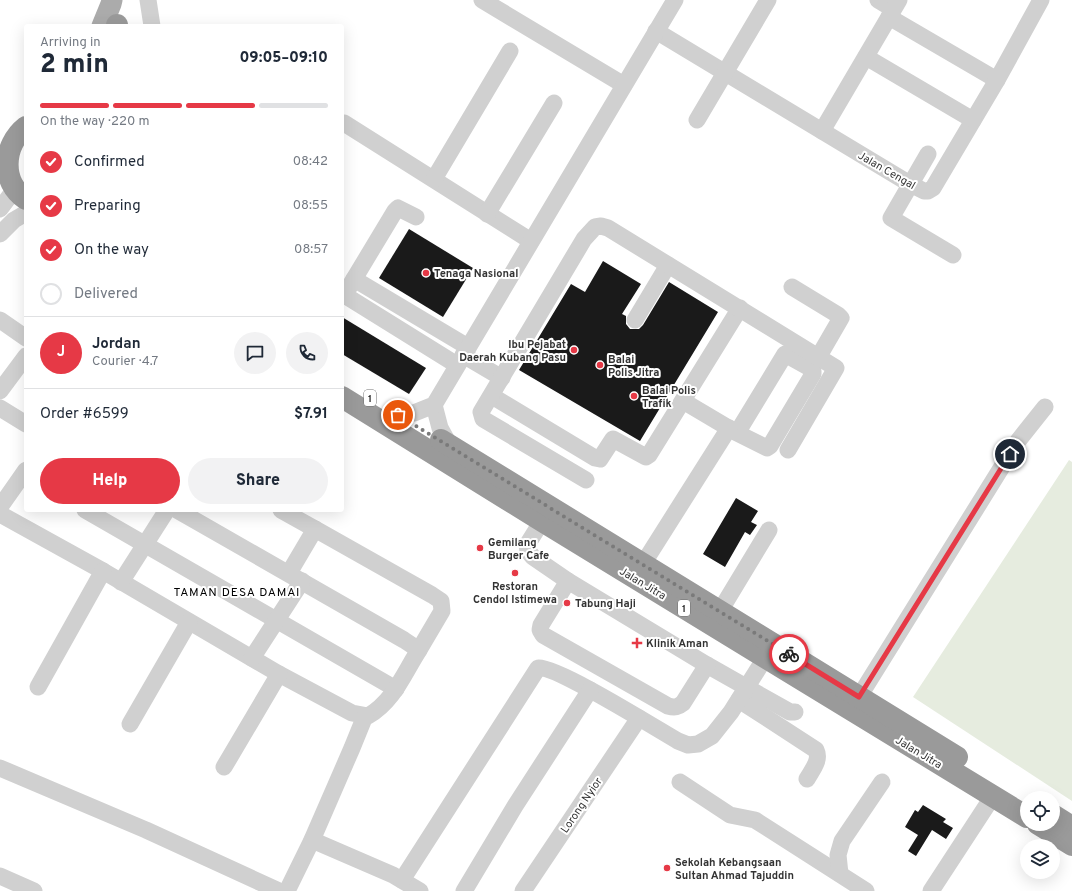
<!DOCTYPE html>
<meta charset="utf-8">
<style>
body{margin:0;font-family:Overpass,sans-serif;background:#f2f2f3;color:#1f2937;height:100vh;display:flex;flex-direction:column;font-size:15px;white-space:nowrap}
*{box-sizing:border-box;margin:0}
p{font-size:13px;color:#747a83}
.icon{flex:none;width:22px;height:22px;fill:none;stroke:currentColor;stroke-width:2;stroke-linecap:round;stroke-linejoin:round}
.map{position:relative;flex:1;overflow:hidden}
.sheet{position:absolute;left:24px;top:24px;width:320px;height:488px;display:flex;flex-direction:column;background:#fff;border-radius:4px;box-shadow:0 4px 16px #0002}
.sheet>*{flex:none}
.buttons{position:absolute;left:1020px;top:791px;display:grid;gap:8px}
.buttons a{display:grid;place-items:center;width:40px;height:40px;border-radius:50%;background:#fff;box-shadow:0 4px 16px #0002;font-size:20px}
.pin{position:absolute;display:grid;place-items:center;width:34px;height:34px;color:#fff;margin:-17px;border:2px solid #fff;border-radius:50%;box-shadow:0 1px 4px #0007}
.courier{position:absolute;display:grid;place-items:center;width:40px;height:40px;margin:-20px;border:3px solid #e63946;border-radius:50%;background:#fff;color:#222;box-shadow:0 1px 5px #0007}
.overview em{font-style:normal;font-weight:800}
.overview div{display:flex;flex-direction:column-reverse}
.overview{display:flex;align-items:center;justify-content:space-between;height:68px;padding:0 16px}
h1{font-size:26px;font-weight:800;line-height:30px}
.bar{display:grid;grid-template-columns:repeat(4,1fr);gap:6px 4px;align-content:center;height:48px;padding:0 16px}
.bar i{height:5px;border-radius:3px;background:#e0e1e3}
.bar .selected{background:#e63946}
.bar p{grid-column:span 4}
.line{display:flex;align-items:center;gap:10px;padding:0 16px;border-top:1px solid #e0e1e3}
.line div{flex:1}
.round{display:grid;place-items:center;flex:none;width:42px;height:42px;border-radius:21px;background:#f2f2f3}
ol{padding:0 16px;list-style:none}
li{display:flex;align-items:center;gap:12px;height:44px}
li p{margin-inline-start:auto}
li .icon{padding:4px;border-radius:50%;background:#e63946;color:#fff;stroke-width:4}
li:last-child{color:#747a83}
li i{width:22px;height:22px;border:2px solid #e0e1e3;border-radius:50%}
.button{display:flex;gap:8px;margin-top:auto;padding:8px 16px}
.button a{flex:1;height:46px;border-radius:24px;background:#e63946;color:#fff;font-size:16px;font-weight:800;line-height:46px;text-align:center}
.button a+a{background:#f2f2f3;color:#1f2937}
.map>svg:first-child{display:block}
.green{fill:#e6ecdf}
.building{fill:#1a1a1a}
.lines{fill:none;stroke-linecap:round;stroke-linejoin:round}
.minor{stroke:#d0d0d0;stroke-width:17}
.major{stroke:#ababab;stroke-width:21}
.highway{stroke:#9a9a9a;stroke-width:22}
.done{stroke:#7a7a7a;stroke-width:4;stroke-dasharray:0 7.2}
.route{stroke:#e63946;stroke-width:5}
.poi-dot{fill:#e63946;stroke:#fff;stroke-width:1.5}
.labels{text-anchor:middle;stroke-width:4;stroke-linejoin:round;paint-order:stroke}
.shield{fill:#fff;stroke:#707070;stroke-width:1}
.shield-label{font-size:10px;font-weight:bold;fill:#333}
.street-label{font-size:11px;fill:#333;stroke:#fff}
.poi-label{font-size:11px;font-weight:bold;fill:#333;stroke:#fff;text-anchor:start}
.neighbourhood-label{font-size:12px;letter-spacing:1px;fill:#000;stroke:#fff}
</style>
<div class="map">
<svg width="1072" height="891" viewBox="0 0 1072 891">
<rect width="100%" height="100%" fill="#fff"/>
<polygon class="green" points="1069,460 1072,462 1072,801 913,697"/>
<g class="building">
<polygon points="409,229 473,268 443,317 379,278"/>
<polygon points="603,261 641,284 622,314 626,316 626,324 630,329 639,329 643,325 669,282 718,312 640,441 519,370 571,284 585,292"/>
<polygon points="342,317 426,368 409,394 342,354"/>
<polygon points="736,498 758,511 751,522 757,525 750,535 745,532 725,567 703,554"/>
<polygon points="923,805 946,819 943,822 953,828 946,839 932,830 916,856 908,851 918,835 905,827 915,810 918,812"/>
</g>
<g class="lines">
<g class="minor">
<polyline points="148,0 152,26"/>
<polyline points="482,0 624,85"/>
<polyline points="878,0 893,9"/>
<polyline points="889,17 997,80"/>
<polyline points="656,31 910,184 924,191 928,191 933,188 997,80 1041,0"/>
<polyline points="866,57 973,120"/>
<polyline points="697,120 768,0"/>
<polyline points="344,123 531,241"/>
<polyline points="822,131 899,0"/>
<polyline points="928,154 891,218 953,255"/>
<polyline points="434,179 510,51"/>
<polyline points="0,209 15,189"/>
<polyline points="487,214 554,103"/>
<polyline points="416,217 398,208 395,211 345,294 346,296 457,365"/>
<polyline points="0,234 14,220 26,213"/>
<polyline points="354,279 468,347"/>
<polyline points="792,287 838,315 841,318 819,356"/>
<polyline points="0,320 26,338"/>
<polyline points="635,320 668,265"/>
<polyline points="463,355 502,378"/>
<polyline points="0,391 26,356"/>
<polyline points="492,396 595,458 600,459 613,439 646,457 649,455 740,308"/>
<polyline points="683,401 737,433 767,448 770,446 813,374 813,371 812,369 785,354 737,433"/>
<polyline points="434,405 440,428 450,446"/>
<polyline points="0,408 26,424"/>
<polyline points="398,415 414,413 434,405 675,0"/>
<polyline points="586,480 483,419 481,412 584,239 595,227 601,226 608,228 836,368 788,450"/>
<polyline points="0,507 26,470"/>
<polyline points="85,510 396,689"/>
<polyline points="281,510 315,529"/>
<path d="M 0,514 L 103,571 L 279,674 L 352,713 L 368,716 C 394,701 404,673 419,650 L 404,640 L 177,510"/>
<polyline points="542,521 527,545 528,551 533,557 568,581 707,665 790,712 795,712"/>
<polyline points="643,564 729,428"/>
<polyline points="289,573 315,529 432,595 441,601 442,611 419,650"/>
<path d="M 568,581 L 541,625 L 540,630 L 543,635 L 668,706 C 675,708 678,707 683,703 L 707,665"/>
<polyline points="121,582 167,510"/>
<polyline points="720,611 769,530"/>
<polyline points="252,658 302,581"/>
<polyline points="38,687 103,571"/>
<polyline points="859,697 1018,441 1045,407"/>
<path d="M 739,700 L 816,750 C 821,760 812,770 807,779"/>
<polyline points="130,724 189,622"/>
<polyline points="224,767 279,674"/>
<polyline points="0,768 146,830 279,891"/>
<polyline points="680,782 730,815 755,820 866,891"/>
<polyline points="312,840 393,875 420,891"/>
<polyline points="840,874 838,855 842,841 882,782"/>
<polyline points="0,876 34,891"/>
<path d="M 402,880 L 538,668 C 555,665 657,729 678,741 L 688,745 L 698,744 L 712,736 L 731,712 L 765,658"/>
<polyline points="287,891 312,840 352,748 365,716"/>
<polyline points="464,891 515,806 590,690"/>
<polyline points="523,891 639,718"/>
<polyline points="931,891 993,796"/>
</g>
<polyline class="major" points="102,26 111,4 112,0"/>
<g class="highway">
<polyline points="117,25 117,26"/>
<path d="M 26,127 C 3,145 0,182 26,199"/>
<polyline points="342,397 542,521 1027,817"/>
<polyline points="441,440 957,757"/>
<polyline points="1053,815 1072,827"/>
<polyline points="1038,824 1072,845"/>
</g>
</g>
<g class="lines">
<polyline class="done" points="398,415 789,654"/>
<polyline class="route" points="789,654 859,697 1010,454"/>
</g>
<g class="poi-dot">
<circle cx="426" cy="273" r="4"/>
<circle cx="574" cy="350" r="4"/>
<circle cx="600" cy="365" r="4"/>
<circle cx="634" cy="396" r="4"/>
<circle cx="480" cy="548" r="4"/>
<circle cx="515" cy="573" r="4"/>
<circle cx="567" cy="603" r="4"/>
<path d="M635 637h4v4h4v4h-4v4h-4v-4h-4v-4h4z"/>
<circle cx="667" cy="868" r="4"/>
</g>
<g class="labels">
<g class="shield">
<rect x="364" y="390" width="12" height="16" rx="3"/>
<rect x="678" y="600" width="12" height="16" rx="3"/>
</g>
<g class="shield-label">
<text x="370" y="402">1</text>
<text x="684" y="612">1</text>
</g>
<g class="street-label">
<text transform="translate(887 170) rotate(30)" y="4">Jalan Cengal</text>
<text transform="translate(643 583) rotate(31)" y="4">Jalan Jitra</text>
<text transform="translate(919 752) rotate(31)" y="4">Jalan Jitra</text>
<text transform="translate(581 805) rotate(-56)" y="4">Lorong Nyior</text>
</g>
<g class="poi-label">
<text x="434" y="277">Tenaga Nasional</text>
<text x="566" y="348" text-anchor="end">Ibu Pejabat<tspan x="566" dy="13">Daerah Kubang Pasu</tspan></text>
<text x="608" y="363">Balai<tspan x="608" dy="13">Polis Jitra</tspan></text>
<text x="642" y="394">Balai Polis<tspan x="642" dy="13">Trafik</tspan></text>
<text x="488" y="546">Gemilang<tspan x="488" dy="13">Burger Cafe</tspan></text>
<text x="515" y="590" text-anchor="middle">Restoran<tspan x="515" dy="13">Cendol Istimewa</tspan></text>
<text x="575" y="607">Tabung Haji</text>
<text x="646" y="647">Klinik Aman</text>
<text x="675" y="866">Sekolah Kebangsaan<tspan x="675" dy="13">Sultan Ahmad Tajuddin</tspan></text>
</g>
<g class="neighbourhood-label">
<text x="237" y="596">TAMAN DESA DAMAI</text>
</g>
</g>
</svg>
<div class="buttons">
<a><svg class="icon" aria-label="locate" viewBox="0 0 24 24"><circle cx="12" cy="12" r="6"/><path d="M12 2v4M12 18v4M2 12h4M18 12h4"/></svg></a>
<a><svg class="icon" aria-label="layers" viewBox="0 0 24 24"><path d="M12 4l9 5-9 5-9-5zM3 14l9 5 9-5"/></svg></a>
</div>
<div class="pin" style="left:398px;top:415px;background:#ea580c"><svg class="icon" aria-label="bag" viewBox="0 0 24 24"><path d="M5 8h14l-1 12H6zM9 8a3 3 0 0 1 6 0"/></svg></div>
<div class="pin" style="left:1010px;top:454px;background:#1f2937"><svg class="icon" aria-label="home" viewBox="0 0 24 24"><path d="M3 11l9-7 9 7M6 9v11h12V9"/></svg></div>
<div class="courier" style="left:789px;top:654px"><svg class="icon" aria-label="bike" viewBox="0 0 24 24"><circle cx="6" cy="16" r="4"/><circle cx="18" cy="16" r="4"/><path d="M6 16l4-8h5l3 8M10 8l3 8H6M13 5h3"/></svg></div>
<section class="sheet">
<div class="overview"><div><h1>2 min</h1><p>Arriving in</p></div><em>09:05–09:10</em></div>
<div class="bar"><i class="selected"></i><i class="selected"></i><i class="selected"></i><i></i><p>On the way · 220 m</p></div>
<ol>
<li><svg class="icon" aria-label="check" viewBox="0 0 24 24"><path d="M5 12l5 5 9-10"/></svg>Confirmed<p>08:42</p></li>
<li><svg class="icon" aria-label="check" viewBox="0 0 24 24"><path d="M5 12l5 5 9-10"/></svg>Preparing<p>08:55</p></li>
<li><svg class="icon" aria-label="check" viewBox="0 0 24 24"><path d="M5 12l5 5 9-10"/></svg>On the way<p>08:57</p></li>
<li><i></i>Delivered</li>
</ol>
<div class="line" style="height:72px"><b class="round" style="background:#e63946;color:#fff">J</b><div><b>Jordan</b><p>Courier · 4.7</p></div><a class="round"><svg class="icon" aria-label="chat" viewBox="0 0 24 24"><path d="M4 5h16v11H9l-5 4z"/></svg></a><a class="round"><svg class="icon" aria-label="phone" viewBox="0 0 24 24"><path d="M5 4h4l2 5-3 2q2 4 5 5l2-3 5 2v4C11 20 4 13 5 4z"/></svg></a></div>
<div class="line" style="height:52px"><div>Order #6599</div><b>$7.91</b></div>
<div class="button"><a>Help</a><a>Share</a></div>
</section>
</div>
